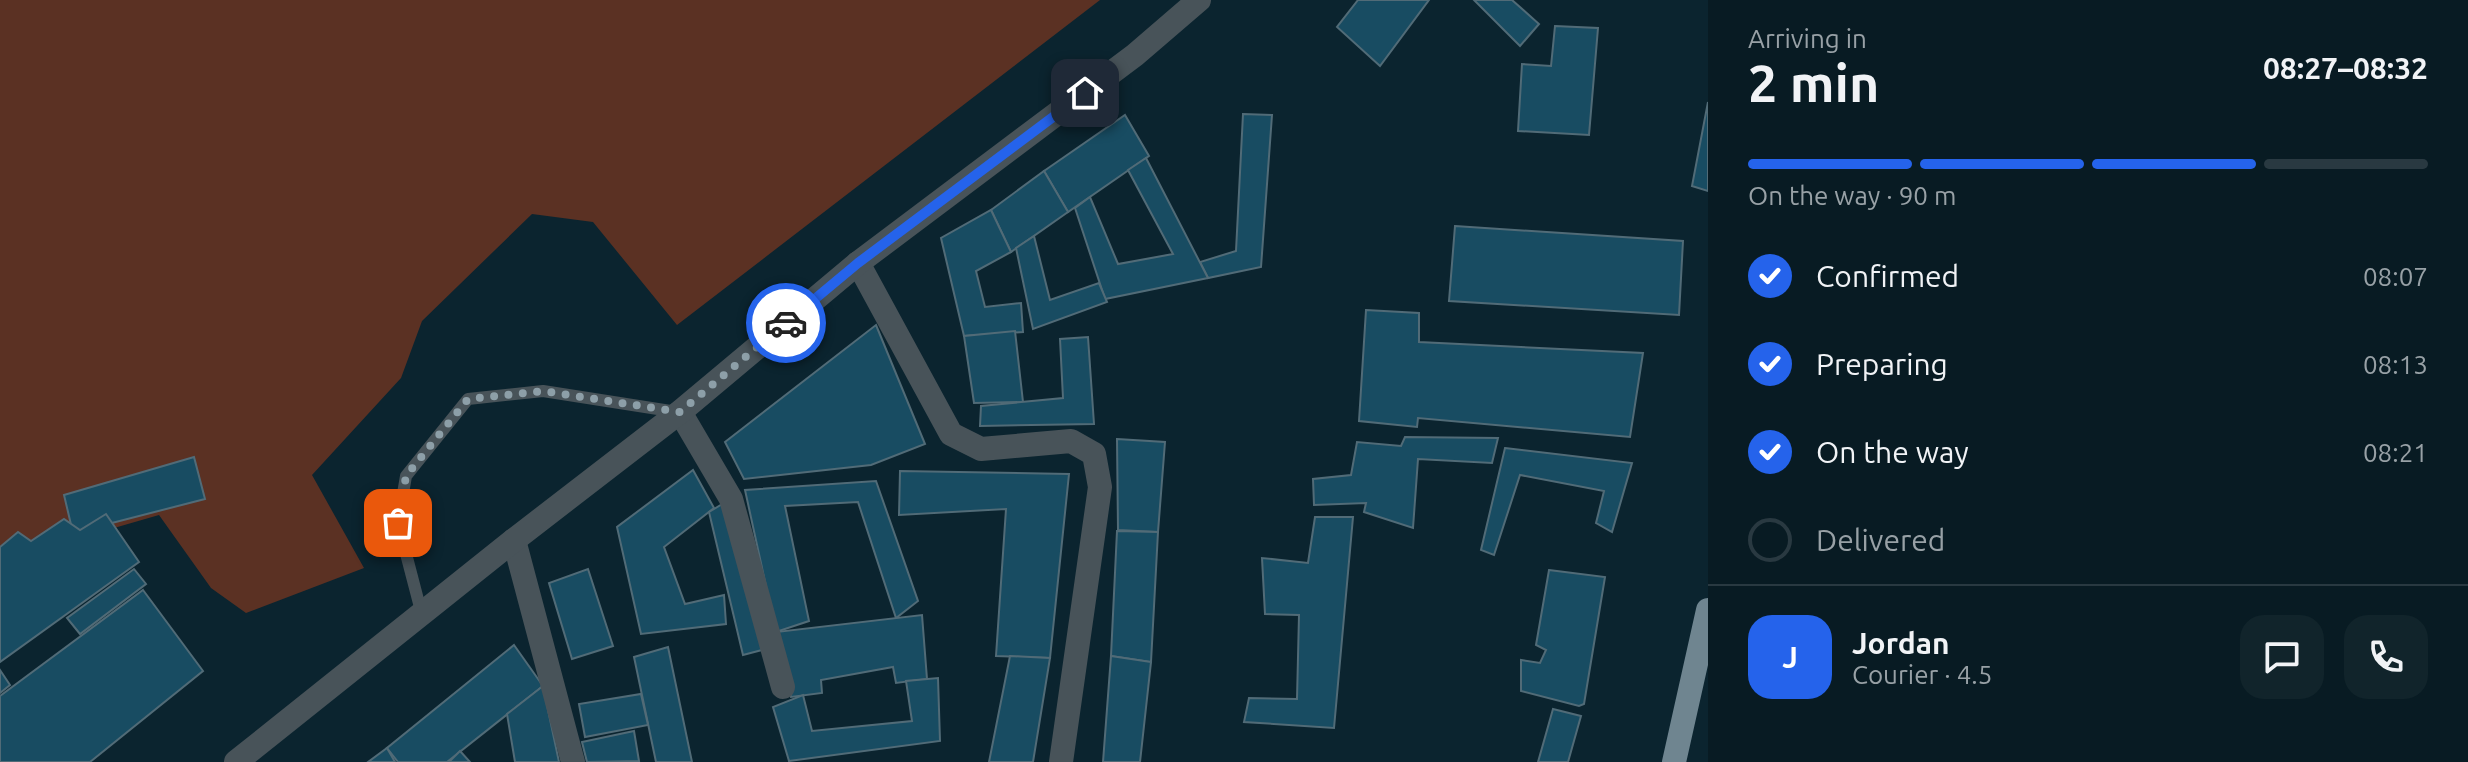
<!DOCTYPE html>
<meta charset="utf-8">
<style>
body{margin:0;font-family:Ubuntu,sans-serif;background:#11242b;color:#f1f3f6;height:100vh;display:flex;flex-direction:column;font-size:30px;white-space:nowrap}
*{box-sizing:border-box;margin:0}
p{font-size:26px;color:#98a1a6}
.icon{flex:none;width:44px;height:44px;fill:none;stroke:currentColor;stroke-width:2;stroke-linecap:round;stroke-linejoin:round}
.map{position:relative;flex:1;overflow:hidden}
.sheet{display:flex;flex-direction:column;background:#081b23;width:760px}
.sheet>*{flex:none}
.pin{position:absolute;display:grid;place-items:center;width:68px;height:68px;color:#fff;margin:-34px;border-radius:16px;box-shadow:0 4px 12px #0006}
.courier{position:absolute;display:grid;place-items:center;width:80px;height:80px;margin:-40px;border:6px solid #2563eb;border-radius:50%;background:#fff;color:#222;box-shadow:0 2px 10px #0007}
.overview em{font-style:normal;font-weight:700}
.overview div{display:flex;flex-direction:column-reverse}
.overview{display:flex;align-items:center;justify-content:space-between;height:136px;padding:0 40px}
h1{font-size:52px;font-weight:700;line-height:60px}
.bar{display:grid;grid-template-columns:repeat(4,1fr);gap:12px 8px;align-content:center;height:96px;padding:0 40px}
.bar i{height:10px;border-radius:6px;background:#293941}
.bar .selected{background:#2563eb}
.bar p{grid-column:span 4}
.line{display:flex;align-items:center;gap:20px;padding:0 40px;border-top:2px solid #293941}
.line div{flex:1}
.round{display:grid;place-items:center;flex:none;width:84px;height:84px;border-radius:24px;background:#11242b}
ol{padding:0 40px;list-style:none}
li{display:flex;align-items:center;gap:24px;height:88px}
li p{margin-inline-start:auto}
li .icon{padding:8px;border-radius:50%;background:#2563eb;color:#fff;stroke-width:4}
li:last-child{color:#98a1a6}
li i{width:44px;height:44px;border:4px solid #293941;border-radius:50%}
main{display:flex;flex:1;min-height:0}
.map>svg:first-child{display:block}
.green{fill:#5b3123}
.building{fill:#184c62;stroke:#516b77;stroke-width:2}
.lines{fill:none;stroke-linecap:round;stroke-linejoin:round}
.service{stroke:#485359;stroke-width:12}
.minor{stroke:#485359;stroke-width:24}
.tertiary{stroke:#485359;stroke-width:24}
.primary{stroke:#6f8590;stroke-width:24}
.done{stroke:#8d9fa8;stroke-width:8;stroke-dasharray:0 14.4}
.route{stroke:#2563eb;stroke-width:10}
</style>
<main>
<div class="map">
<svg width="1708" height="762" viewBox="0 0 1708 762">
<rect width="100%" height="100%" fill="#0b242f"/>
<polygon class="green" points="0,0 1100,0 677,325 593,222 532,214 422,321 401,378 312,475 364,568 246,613 211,588 159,515 0,561"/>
<g class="building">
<polygon points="1358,0 1429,0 1380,66 1337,27"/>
<polygon points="1474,0 1512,0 1539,24 1520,46"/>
<polygon points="1555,26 1598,28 1589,135 1518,131 1522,64 1551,66"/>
<polygon points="1708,102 1708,191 1692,186"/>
<polygon points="1243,114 1272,115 1261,267 1208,278 1200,262 1236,251"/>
<polygon points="1125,115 1149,156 1068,212 1044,171"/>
<polygon points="1146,158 1208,278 1105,299 1075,208 1090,197 1118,264 1173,254 1128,170"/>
<polygon points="1044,171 1068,212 1011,252 991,210"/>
<polygon points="991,210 1011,252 976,271 985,307 1021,303 1023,332 964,336 941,238"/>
<polygon points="1455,226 1683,241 1679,315 1449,301"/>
<polygon points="1034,236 1050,300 1099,283 1107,302 1033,329 1016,248"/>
<polygon points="1366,310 1419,313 1419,342 1643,353 1630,437 1418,418 1417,427 1359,421"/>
<polygon points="876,325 925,444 871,465 744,479 725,442"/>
<polygon points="1015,331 1023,402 974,403 964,336"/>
<polygon points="1088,337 1094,424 980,426 981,406 1063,398 1060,339"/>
<polygon points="1405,437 1498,438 1492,463 1418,459 1413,528 1364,512 1366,503 1314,505 1313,479 1351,475 1357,442 1401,446"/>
<polygon points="1117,439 1165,442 1158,532 1118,530"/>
<polygon points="1505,448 1632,463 1612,532 1596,523 1604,491 1520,475 1494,555 1481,550"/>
<polygon points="194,457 205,499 73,533 64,495"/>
<polygon points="693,470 714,508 664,547 685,604 724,595 726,624 641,634 617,527"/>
<polygon points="900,471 1069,474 1050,658 996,656 1006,509 899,515"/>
<polygon points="876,481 918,601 896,618 858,502 785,506 809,621 776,632 745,490"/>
<polygon points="724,503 762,650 743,655 709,512"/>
<polygon points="106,514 139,562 0,662 0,547 18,532 31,541 64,519 80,530"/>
<polygon points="1315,517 1353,517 1334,728 1244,722 1249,698 1297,699 1299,615 1265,614 1262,558 1308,563"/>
<polygon points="1117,531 1158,532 1151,662 1111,656"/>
<polygon points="134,569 146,584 80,634 67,618"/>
<polygon points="588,569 613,646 572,659 549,583"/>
<polygon points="1549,570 1605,577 1584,704 1579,706 1521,691 1521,660 1540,663 1546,650 1536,645"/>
<polygon points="143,590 203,671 90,762 0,762 0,696"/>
<polygon points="922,615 927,679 896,683 893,667 821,680 822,693 791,697 776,632"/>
<polygon points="514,645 543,686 447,762 398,762 387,748"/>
<polygon points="668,647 692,762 656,762 634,657"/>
<polygon points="1010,656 1050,658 1033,762 989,762"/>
<polygon points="1111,656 1151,662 1140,762 1103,762"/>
<polygon points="0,670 10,685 0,693"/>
<polygon points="938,678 940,741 789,761 773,707 803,695 812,731 912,721 906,681"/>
<polygon points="543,686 559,762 515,762 507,714"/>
<polygon points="641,694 648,725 585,737 579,704"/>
<polygon points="1553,709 1581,716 1568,762 1538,762"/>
<polygon points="634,731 639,761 587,762 582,742"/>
<polygon points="387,748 395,762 368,762"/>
<polygon points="460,751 470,762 449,762"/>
</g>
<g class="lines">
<polyline class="service" points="422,615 398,523 406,476 468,399 543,391 677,412"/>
<g class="minor">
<polyline points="858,263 951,434 981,449 1071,441 1094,454 1100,487 1061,762"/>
<polyline points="680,412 731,499 783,687"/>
<polyline points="514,540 573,762"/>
</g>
<polyline class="tertiary" points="236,762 514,540 680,412 858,263 1135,55 1199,0"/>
<polyline class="primary" points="1674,762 1708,610"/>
</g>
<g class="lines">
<polyline class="done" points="398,523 406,476 468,399 543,391 680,412 786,323"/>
<polyline class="route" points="786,323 858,263 1085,93"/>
</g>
</svg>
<div class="pin" style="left:398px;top:523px;background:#ea580c"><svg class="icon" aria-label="bag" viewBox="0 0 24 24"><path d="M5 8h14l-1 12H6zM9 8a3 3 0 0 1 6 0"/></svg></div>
<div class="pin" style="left:1085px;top:93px;background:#1f2937"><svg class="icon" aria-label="home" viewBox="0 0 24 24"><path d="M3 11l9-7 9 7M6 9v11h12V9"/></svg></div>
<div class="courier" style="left:786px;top:323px"><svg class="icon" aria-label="car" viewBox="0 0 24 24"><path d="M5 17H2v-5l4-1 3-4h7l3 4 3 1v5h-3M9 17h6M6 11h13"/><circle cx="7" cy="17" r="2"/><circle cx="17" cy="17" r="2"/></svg></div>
</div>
<section class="sheet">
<div class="overview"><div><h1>2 min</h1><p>Arriving in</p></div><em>08:27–08:32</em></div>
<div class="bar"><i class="selected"></i><i class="selected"></i><i class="selected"></i><i></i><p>On the way · 90 m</p></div>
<ol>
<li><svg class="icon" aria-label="check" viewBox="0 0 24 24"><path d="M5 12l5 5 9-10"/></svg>Confirmed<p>08:07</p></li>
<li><svg class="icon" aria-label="check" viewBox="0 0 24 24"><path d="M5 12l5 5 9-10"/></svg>Preparing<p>08:13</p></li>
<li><svg class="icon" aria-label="check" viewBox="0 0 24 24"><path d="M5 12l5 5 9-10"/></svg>On the way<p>08:21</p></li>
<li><i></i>Delivered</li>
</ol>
<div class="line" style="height:144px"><b class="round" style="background:#2563eb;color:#fff">J</b><div><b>Jordan</b><p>Courier · 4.5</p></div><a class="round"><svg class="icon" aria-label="chat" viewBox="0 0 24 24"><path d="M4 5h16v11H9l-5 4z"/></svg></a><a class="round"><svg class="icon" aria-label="phone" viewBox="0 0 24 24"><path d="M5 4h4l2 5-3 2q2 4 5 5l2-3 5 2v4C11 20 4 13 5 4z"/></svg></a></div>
</section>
</main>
